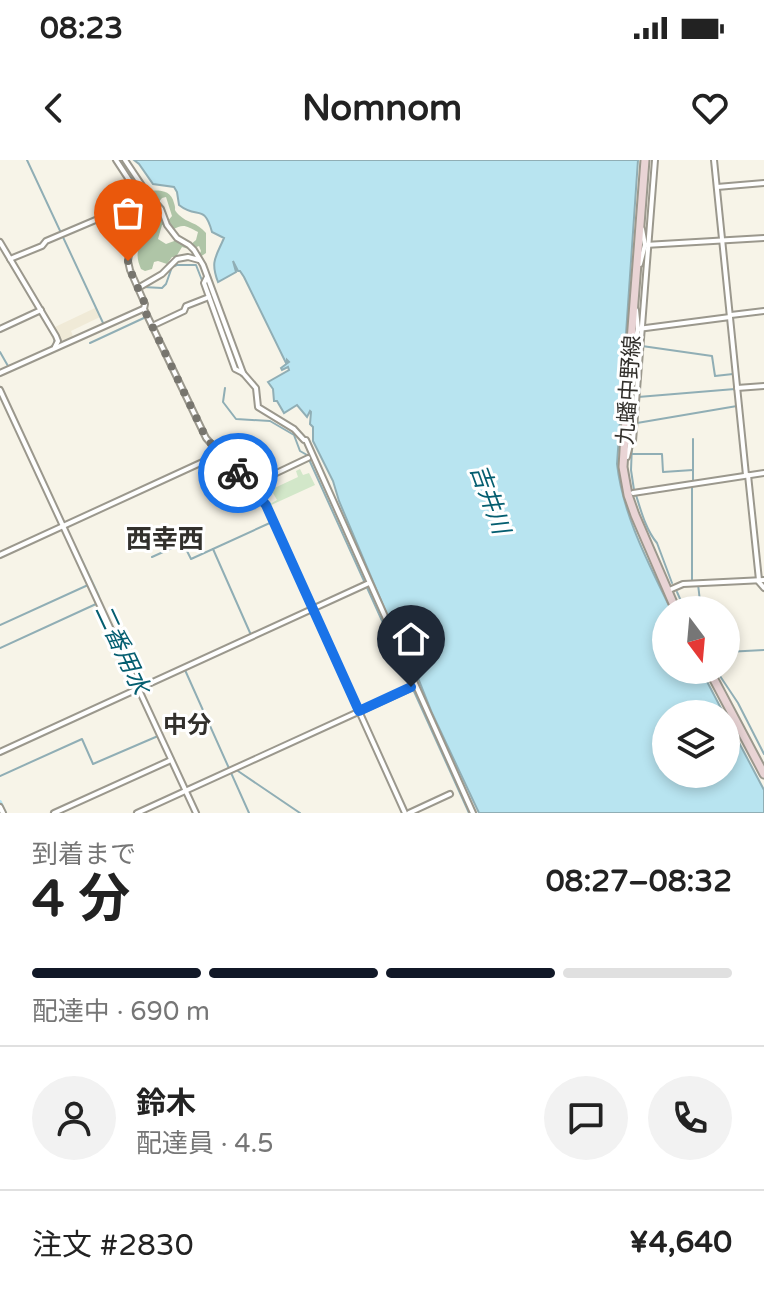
<!DOCTYPE html>
<html lang="ja">
<meta charset="utf-8">
<style>
body{margin:0;font-family:"Varela Round","Noto Sans JP",sans-serif;background:#f2f2f2;color:#222;height:100vh;display:flex;flex-direction:column;font-size:30px;white-space:nowrap}
*{box-sizing:border-box;margin:0}
p{font-size:26px;color:#767676}
.icon{flex:none;width:44px;height:44px;fill:none;stroke:currentColor;stroke-width:2;stroke-linecap:round;stroke-linejoin:round}
.map{position:relative;height:653px;overflow:hidden}
.drawer{display:flex;flex-direction:column;background:#fff;flex:1}
.drawer>*{flex:none}
.needle{width:52px;rotate:164deg}
.fabs{position:absolute;left:652px;top:436px;display:grid;gap:16px}
.fabs a{display:grid;place-items:center;width:88px;height:88px;border-radius:50%;background:#fff;box-shadow:0 4px 12px #0003;font-size:40px}
.pin{position:absolute;display:grid;place-items:center;width:68px;height:68px;color:#fff;margin:-82px -34px;border-radius:50% 50% 50% 0;rotate:-45deg;box-shadow:0 0 8px #0007}
.pin .icon{rotate:45deg}
.courier{position:absolute;display:grid;place-items:center;width:80px;height:80px;margin:-40px;border:6px solid #1a73e8;border-radius:50%;background:#fff;color:#222;box-shadow:0 2px 10px #0007}
.overview em{font-style:normal;font-weight:700}
.overview div{display:flex;flex-direction:column-reverse}
.overview{display:flex;align-items:center;justify-content:space-between;height:136px;padding:0 32px}
h1{font-size:52px;font-weight:700;line-height:60px}
.bar{display:grid;grid-template-columns:repeat(4,1fr);gap:12px 8px;align-content:center;height:96px;padding:0 32px}
.bar i{height:10px;border-radius:6px;background:#e0e0e0}
.bar .selected{background:#111827}
.bar p{grid-column:span 4}
.line{display:flex;align-items:center;gap:20px;padding:0 32px;border-top:2px solid #e0e0e0}
.line div{flex:1}
.round{display:grid;place-items:center;flex:none;width:84px;height:84px;border-radius:42px;background:#f2f2f2}
.status{display:flex;justify-content:space-between;align-items:center;height:56px;padding:0 40px;background:#fff;direction:ltr}
.status svg{height:22px;fill:currentColor}
header{display:flex;justify-content:space-between;align-items:center;height:104px;padding:0 32px;background:#fff;font-size:36px;font-weight:700}
.map>svg:first-child{display:block}
.built{fill:#f0ead7}
.green{fill:#d2e7c9}
.forest{fill:#afc5a7}
.water{fill:#b8e4f0;stroke:#90aeb5;stroke-width:2}
.lines{fill:none;stroke-linecap:round;stroke-linejoin:round}
.stream{stroke:#90aeb5;stroke-width:2}
.canal{stroke:#b8e4f0;stroke-width:4}
.minor-casing{stroke:#9b988d;stroke-width:8}
.secondary-casing{stroke:#9b988d;stroke-width:11}
.minor{stroke:#fff;stroke-width:4}
.secondary{stroke:#e9d4d5;stroke-width:7}
.done{stroke:#77756e;stroke-width:8;stroke-dasharray:0 14.4}
.route{stroke:#1a73e8;stroke-width:10}
.labels{text-anchor:middle;stroke-width:6;stroke-linejoin:round;paint-order:stroke}
.street-label{font-size:22px;fill:#32302c;stroke:#fff}
.water-label{font-size:24px;font-style:italic;fill:#045e70;stroke:#fff}
.neighbourhood-label{font-size:24px;font-weight:bold;fill:#32302c;stroke:#fff}
.quarter-label{font-size:26px;font-weight:bold;fill:#32302c;stroke:#fff}
</style>
<div class="status"><b>08:23</b><svg viewBox="0 0 49 12"><path d="M0 12V9h3v3zM5 12V6h3v6zM10 12V3h3v9zM15 12V0h3v12zM26 1h20v11H26zM47 4h2v5h-2z"/></svg></div>
<header><svg class="icon" aria-label="back" viewBox="0 0 24 24"><path d="M15 5l-7 7 7 7"/></svg>Nomnom<svg class="icon" aria-label="heart" viewBox="0 0 24 24"><path d="M12 20l-8-8c-3-5 5-10 8-4 3-6 11-1 8 4z"/></svg></header>
<div class="map">
<svg width="764" height="653" viewBox="0 0 764 653">
<rect width="100%" height="100%" fill="#f7f4e8"/>
<polygon class="built" points="95,148 100,157 71,171 74,179 63,184 55,167"/>
<polygon class="green" points="300,309 303,315 309,313 315,325 269,346 268,345 277,340 273,333 269,334 268,331 298,317 296,311"/>
<g class="forest">
<path d="M 142,30 L 158,47 L 166,64 L 162,65 L 158,79 L 166,84 L 177,80 L 188,85 L 192,90 L 182,87 L 176,97 L 172,97 L 167,104 L 158,101 L 154,102 L 152,109 L 145,111 L 141,109 C 138,102 135,92 141,86 L 138,76 L 139,71 L 148,65 L 151,55 Z"/>
<path d="M 146,31 C 158,30 171,29 174,43 C 177,52 172,47 179,55 C 187,63 197,62 206,73 L 206,93 L 200,97 L 199,95 L 201,91 L 199,86 L 194,88 L 190,85 L 196,80 L 198,72 C 186,66 184,63 172,70 L 167,62 L 172,56 L 166,37 L 162,38 L 157,44 Z"/>
</g>
<path class="water" d="M 134,0 L 638,0 L 617,304 C 623,356 649,404 671,450 L 666,450 L 666,510 L 701,510 L 724,554 L 666,554 L 666,614 L 726,614 L 726,558 L 764,630 L 764,653 L 479,653 L 432,553 L 410,498 L 396,476 L 339,341 L 333,321 L 313,281 L 313,267 L 310,264 L 311,252 L 310,251 L 307,257 L 297,245 L 284,253 L 277,241 L 274,241 L 273,229 L 268,222 L 289,210 L 288,207 L 282,210 L 281,208 L 289,202 L 287,200 L 287,203 L 286,203 L 244,117 L 240,111 L 238,111 L 233,101 L 236,112 L 218,122 C 210,101 216,97 224,78 L 212,72 C 204,43 198,60 179,45 L 177,32 L 174,27 L 153,24 L 139,4 Z"/>
<g class="lines">
<g class="stream">
<polyline points="27,0 104,165 106,164"/>
<polyline points="718,25 747,22"/>
<polyline points="118,28 126,44"/>
<polyline points="143,127 162,128 166,124 172,107 177,105 196,105 203,123"/>
<polyline points="90,183 146,157"/>
<polyline points="642,186 712,196 715,216 733,214"/>
<polyline points="51,187 54,184 55,178"/>
<polyline points="0,192 8,206"/>
<polyline points="225,228 223,242 236,259 270,261 294,275 300,291 307,295 469,653"/>
<polyline points="638,237 735,229"/>
<polyline points="637,263 737,246"/>
<polyline points="632,285 631,310 634,330"/>
<polyline points="631,294 662,294 663,312 693,310"/>
<polyline points="693,324 693,279"/>
<path d="M 639,334 L 636,335 C 641,351 646,370 657,383 L 672,423"/>
<polyline points="213,389 251,475"/>
<polyline points="152,397 183,383 191,399 272,362"/>
<polyline points="692,422 692,325"/>
<polyline points="698,424 701,450"/>
<polyline points="677,432 685,450"/>
<polyline points="0,465 88,425"/>
<polyline points="0,488 96,444"/>
<polyline points="726,492 764,490"/>
<polyline points="185,510 249,653"/>
<polyline points="716,510 738,543 764,594"/>
<polyline points="235,609 300,653"/>
<polyline points="0,616 82,579 93,604 158,576"/>
</g>
<g class="canal">
<polyline points="76,390 98,436"/>
<polyline points="0,642 5,653"/>
</g>
<g class="minor-casing">
<g id="minor">
<polyline points="116,0 139,35 128,101 130,110 145,144 144,149 206,278 266,345 405,653"/>
<polyline points="125,0 147,33 161,49 167,65 177,78 189,85 194,90 203,105 243,213"/>
<polyline points="714,0 746,315"/>
<polyline points="717,27 764,23"/>
<polyline points="0,82 56,176 58,181 55,187"/>
<polyline points="645,85 764,78"/>
<polyline points="10,99 42,86 46,81 138,42"/>
<polyline points="640,104 645,85 642,69"/>
<polyline points="207,117 204,123 235,209 243,213 256,228 258,247 294,269 304,280 306,280 473,653"/>
<polyline points="138,128 162,114 177,99 188,97 199,100"/>
<polyline points="731,155 764,151"/>
<polyline points="152,166 184,151 186,146 209,137"/>
<polyline points="0,169 41,150"/>
<polyline points="638,169 730,157"/>
<polyline points="634,185 638,169 636,150"/>
<polyline points="0,213 143,149"/>
<polyline points="737,228 764,226"/>
<polyline points="0,230 196,653"/>
<polyline points="627,297 631,281 633,281 655,0"/>
<polyline points="748,315 759,420"/>
<polyline points="249,326 308,298"/>
<polyline points="633,333 764,313"/>
<polyline points="0,395 220,294"/>
<polyline points="758,421 764,428"/>
<polyline points="667,431 683,424 764,420"/>
<polyline points="0,592 369,423"/>
<polyline points="0,647 3,653"/>
<polyline points="54,653 171,600"/>
<polyline points="137,653 415,526"/>
<polyline points="409,653 450,634"/>
</g>
</g>
<g class="secondary-casing">
<g id="secondary">
<polyline points="645,0 630,194 623,307 628,335 635,355 676,450"/>
<polyline points="709,510 764,614"/>
</g>
</g>
<use href="#minor" class="minor"/>
<use href="#secondary" class="secondary"/>
</g>
<g class="lines">
<polyline class="done" points="128,101 130,110 145,144 144,149 206,278 238,313"/>
<polyline class="route" points="238,313 266,345 359,551 411,527"/>
</g>
<g class="labels">
<g class="street-label">
<text transform="translate(628 230) rotate(-86)" y="8">九蟠中野線</text>
</g>
<g class="water-label">
<text transform="translate(490 339) rotate(70)" y="8">吉井川</text>
<text transform="translate(122 489) rotate(65)" y="8">二番用水</text>
</g>
<g class="neighbourhood-label">
<text x="187" y="573">中分</text>
</g>
<g class="quarter-label">
<text x="165" y="388">西幸西</text>
</g>
</g>
</svg>
<div class="fabs">
<a><svg class="needle" viewBox="-14 -14 28 28"><path d="M0-13l5 13h-10z" fill="#e53935"/><path d="M0 13l5-13h-10z" fill="#767676"/></svg></a>
<a><svg class="icon" aria-label="layers" viewBox="0 0 24 24"><path d="M12 4l9 5-9 5-9-5zM3 14l9 5 9-5"/></svg></a>
</div>
<div class="pin" style="left:128px;top:101px;background:#ea580c"><svg class="icon" aria-label="bag" viewBox="0 0 24 24"><path d="M5 8h14l-1 12H6zM9 8a3 3 0 0 1 6 0"/></svg></div>
<div class="pin" style="left:411px;top:527px;background:#1f2937"><svg class="icon" aria-label="home" viewBox="0 0 24 24"><path d="M3 11l9-7 9 7M6 9v11h12V9"/></svg></div>
<div class="courier" style="left:238px;top:313px"><svg class="icon" aria-label="bike" viewBox="0 0 24 24"><circle cx="6" cy="16" r="4"/><circle cx="18" cy="16" r="4"/><path d="M6 16l4-8h5l3 8M10 8l3 8H6M13 5h3"/></svg></div>
</div>
<section class="drawer">
<div class="overview"><div><h1>4 分</h1><p>到着まで</p></div><em>08:27–08:32</em></div>
<div class="bar"><i class="selected"></i><i class="selected"></i><i class="selected"></i><i></i><p>配達中 · 690 m</p></div>
<div class="line" style="height:144px"><a class="round"><svg class="icon" aria-label="person" viewBox="0 0 24 24"><circle cx="12" cy="8" r="4"/><path d="M4 21q1-7 8-7t8 7"/></svg></a><div><b>鈴木</b><p>配達員 · 4.5</p></div><a class="round"><svg class="icon" aria-label="chat" viewBox="0 0 24 24"><path d="M4 5h16v11H9l-5 4z"/></svg></a><a class="round"><svg class="icon" aria-label="phone" viewBox="0 0 24 24"><path d="M5 4h4l2 5-3 2q2 4 5 5l2-3 5 2v4C11 20 4 13 5 4z"/></svg></a></div>
<div class="line" style="height:104px"><div>注文 #2830</div><b>¥4,640</b></div>
</section>
